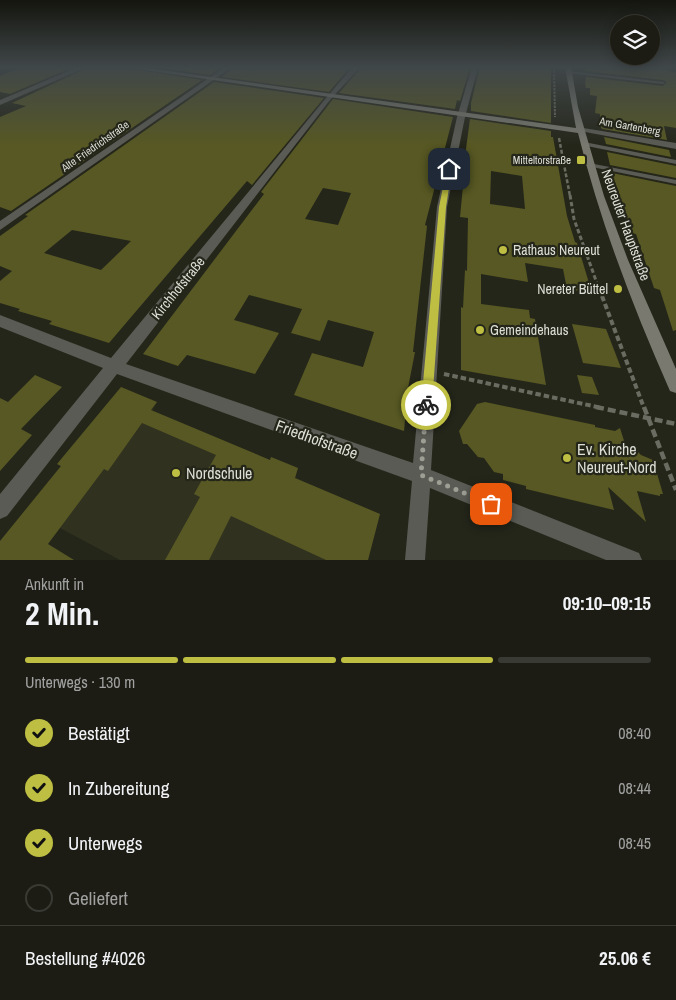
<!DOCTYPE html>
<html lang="de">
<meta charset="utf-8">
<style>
body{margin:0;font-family:"Archivo Narrow",sans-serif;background:#25251d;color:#f1f3f6;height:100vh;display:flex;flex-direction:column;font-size:19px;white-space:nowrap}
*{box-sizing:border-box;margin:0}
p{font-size:16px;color:#a0a1a0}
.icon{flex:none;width:28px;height:28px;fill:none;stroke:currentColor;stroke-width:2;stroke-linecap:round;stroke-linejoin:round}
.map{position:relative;height:560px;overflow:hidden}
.details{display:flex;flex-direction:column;background:#1c1c14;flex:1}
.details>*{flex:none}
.buttons{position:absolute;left:610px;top:15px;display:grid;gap:10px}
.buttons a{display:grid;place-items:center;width:50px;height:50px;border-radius:50%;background:#1c1c14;box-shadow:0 2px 12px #0003,0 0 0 1px #3a3a34;font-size:25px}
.pin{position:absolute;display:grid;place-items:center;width:42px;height:42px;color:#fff;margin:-21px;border-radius:10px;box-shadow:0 2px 8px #0006}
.courier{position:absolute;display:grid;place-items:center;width:50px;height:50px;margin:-25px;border:4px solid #bebf42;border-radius:50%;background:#fff;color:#222;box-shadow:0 1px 6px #0007}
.headline em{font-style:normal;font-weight:800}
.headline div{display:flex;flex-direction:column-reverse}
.headline{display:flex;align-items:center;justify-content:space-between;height:85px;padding:0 25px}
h1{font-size:32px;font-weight:800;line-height:38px}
.bar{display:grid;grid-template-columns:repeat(4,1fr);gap:8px 5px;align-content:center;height:60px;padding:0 25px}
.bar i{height:6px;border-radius:4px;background:#3a3a34}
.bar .active{background:#bebf42}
.bar p{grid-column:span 4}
.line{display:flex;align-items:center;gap:12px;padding:0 25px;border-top:1px solid #3a3a34}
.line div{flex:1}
ol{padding:0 25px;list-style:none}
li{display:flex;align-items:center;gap:15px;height:55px}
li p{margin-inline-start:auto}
li .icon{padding:5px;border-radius:50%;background:#bebf42;color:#111;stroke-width:4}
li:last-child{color:#a0a1a0}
li i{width:28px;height:28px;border:2px solid #3a3a34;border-radius:50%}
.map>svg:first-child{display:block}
.built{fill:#30311f}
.building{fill:#575823;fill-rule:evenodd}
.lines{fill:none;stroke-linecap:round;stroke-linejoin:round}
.path-far4{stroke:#6b6c61;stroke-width:2;stroke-dasharray:2.5 1;stroke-linecap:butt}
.path-far3{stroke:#6b6c61;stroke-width:2.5;stroke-dasharray:4 2;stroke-linecap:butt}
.path-far2{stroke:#6b6c61;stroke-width:3;stroke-dasharray:4.5 2.5;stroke-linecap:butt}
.path-far1{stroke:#6b6c61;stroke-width:4;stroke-dasharray:5.5 3;stroke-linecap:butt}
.path{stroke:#6b6c61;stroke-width:4.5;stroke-dasharray:8 4;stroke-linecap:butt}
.lane{fill:#5b5b55;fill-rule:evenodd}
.street{fill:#5b5b55;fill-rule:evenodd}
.secondary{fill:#797970;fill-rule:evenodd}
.route{fill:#bebf42}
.done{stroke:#9d9e94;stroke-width:5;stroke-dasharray:0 9}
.poi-dot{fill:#bebf42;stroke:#25261a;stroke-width:2}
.labels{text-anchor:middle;stroke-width:4.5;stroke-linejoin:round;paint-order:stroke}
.far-street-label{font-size:11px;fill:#ddded6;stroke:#25261a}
.far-poi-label{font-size:11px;fill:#ddded6;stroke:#25261a;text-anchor:end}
.street-label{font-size:14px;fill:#ddded6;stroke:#25261a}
.poi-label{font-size:14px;fill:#ddded6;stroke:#25261a;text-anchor:start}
.near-street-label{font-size:16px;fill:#ddded6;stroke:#25261a}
.near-poi-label{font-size:16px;fill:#ddded6;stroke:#25261a;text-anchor:start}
</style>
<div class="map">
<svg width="676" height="560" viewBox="0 0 676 560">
<rect width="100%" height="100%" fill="#25261a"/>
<polygon class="built" points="121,387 157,402 152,411 270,460 271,457 298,468 295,478 380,514 368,560 120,560 26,510 61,467 57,464"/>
<g class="building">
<polygon points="22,67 73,67 10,94 0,92 0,76"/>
<polygon points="89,67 121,67 202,80 11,211 0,207 0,117 26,106 12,103"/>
<polygon points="155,67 221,67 210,75"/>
<polygon points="234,67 350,67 329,92 222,77"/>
<polygon points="362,67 470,67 460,101 457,100 455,109 339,93"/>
<polygon points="480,67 530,69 531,67 551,67 551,123 471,111 471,103"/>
<polygon points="586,67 656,67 676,73 676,128 664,126 667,140 602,129 600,126 600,114 595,113 597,96 590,95 590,88 586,88 585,84 586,77 663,86 667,82 663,80 586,71"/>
<path d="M 214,82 L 324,98 L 252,185 L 247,181 L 109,343 L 49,324 L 52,321 L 18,311 L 20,309 L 0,303 L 0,281 L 12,271 L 0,266 L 0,236 L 28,216 L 25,215 ZM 72,230 L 131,241 L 101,270 L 44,253 Z"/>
<path d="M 333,99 L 453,117 L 425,225 L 427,226 L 413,352 L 415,352 L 408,388 L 404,431 L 294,395 L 312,353 L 363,367 L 374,332 L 328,320 L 320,341 L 291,333 L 302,309 L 249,295 L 234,320 L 279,333 L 255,374 L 187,355 L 178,366 L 143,354 L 264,194 L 261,192 ZM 323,188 L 351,193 L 338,225 L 305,219 Z"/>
<path d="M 470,119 L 551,131 L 551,137 L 553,137 L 567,216 L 575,242 L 577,243 L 592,293 L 567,289 L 563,269 L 525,263 L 528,282 L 481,274 L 481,304 L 529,310 L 530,318 L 535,319 L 546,385 L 461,370 L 461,307 L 463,308 L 465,270 L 467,271 L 468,218 L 460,217 L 463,186 L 461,186 ZM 491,171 L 522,176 L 525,209 L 490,204 Z"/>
<polygon points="604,137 669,150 671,157 606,144"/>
<polygon points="607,152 676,166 676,178 610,165"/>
<polygon points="612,173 676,186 676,330 673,331 660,290 654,288 636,234 630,233"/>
<polygon points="572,324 606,329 621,368 583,363"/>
<polygon points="35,375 62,387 21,429 32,435 0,471 0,398 8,402"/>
<polygon points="577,375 592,377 599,395 582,393"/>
<polygon points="121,387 157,402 151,410 270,460 271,457 298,468 295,478 380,514 368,560 326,560 231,516 209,560 165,560 200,497 194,494 216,455 142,423 108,471 104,469 48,544 74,560 0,560 0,541 61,466 57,464"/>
<polygon points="485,402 595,425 595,427 615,431 620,428 626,447 634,448 641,455 653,460 663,494 660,494 660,496 637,491 646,522 608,487 614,510 526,489 526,486 503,480 503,474 494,472 484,458 478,457 467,444 463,444 459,431 477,404"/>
</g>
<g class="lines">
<g class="path-far4">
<polyline points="101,67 115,69"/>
<polyline points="554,67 555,117"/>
</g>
<polyline class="path-far3" points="559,138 570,196"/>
<polyline class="path-far2" points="570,195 574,219 599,289"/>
<g class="path-far1">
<polyline points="599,288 644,408"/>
<polyline points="444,374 602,408"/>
</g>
<g class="path">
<polyline points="596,407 676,424"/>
<polyline points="644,407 676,490"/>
</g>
<g class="lane">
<polygon points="569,71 663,82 665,83 663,84 567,73"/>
<polygon points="584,142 676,160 676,164 582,145 581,144"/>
<polygon points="589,163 676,180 676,184 587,166 586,165"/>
</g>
<g class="street">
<polygon points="78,67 87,67 0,105 0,100"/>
<polygon points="225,67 232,67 0,230 0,221"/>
<polygon points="353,67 360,67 330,100 126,364 413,463 437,207 457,117 472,67 478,67 465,117 447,207 431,470 639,553 642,560 606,560 430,488 425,560 405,560 412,481 117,374 7,516 0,519 0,494 103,368 0,327 0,315 111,358 326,98"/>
<polygon points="577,127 676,143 676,149 580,131 577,131"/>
</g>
<path class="secondary" d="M 123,67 L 140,67 L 576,128 L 565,67 L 571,67 L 578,107 L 604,196 L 628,260 L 676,369 L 676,393 L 670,391 C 633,307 600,222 578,133 Z"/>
</g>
<linearGradient id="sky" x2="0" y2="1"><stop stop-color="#14150e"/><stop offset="0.46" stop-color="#404749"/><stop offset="1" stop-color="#404749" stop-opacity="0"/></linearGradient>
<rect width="676" height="146" fill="url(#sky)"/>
<polygon class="route" points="447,167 452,169 446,207 432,405 430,409 426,410 423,409 421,405 439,207"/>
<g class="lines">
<polyline class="done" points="426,405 421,475 491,504"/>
</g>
<g class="poi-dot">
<rect x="576" y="155" width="10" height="10" rx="2.5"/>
<circle cx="503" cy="250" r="5"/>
<circle cx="618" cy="289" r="5"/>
<circle cx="480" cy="330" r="5"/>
<circle cx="567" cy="458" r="5"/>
<circle cx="176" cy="473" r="5"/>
</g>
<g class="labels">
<g class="far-street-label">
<text transform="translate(630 126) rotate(10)" y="4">Am Gartenberg</text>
<text transform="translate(95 146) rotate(-35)" y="4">Alte Friedrichstraße</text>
</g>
<g class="far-poi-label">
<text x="571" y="164">Mitteltorstraße</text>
</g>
<g class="street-label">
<text transform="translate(626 225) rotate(70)" y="5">Neureuter Hauptstraße</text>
<text transform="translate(178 288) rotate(-51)" y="5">Kirchhofstraße</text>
</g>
<g class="poi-label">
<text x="513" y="255">Rathaus Neureut</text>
<text x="608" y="294" text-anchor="end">Nereter Büttel</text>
<text x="490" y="335">Gemeindehaus</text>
</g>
<g class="near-street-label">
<text transform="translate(317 439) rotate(20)" y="6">Friedhofstraße</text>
</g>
<g class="near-poi-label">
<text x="577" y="455">Ev. Kirche<tspan x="577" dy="18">Neureut-Nord</tspan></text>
<text x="186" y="479">Nordschule</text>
</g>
</g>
</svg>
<div class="buttons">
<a><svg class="icon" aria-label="layers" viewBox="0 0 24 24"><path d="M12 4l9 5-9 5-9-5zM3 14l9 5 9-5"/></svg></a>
</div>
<div class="pin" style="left:491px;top:504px;background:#ea580c"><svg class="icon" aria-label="bag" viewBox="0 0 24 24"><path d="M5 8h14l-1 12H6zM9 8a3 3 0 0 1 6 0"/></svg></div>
<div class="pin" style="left:449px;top:169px;background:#1f2937"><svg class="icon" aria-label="home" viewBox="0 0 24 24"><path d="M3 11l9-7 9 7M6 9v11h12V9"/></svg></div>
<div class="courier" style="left:426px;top:405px"><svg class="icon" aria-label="bike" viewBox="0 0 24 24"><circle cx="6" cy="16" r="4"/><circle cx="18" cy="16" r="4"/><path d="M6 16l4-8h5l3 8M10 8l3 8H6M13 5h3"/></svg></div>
</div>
<section class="details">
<div class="headline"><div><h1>2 Min.</h1><p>Ankunft in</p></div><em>09:10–09:15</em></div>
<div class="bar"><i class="active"></i><i class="active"></i><i class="active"></i><i></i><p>Unterwegs · 130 m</p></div>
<ol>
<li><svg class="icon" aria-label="check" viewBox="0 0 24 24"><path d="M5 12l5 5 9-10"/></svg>Bestätigt<p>08:40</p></li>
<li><svg class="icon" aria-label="check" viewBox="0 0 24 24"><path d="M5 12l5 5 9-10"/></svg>In Zubereitung<p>08:44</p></li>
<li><svg class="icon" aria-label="check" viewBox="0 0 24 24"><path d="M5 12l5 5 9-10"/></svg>Unterwegs<p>08:45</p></li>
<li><i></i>Geliefert</li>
</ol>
<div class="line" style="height:65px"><div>Bestellung #4026</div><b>25.06 €</b></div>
</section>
